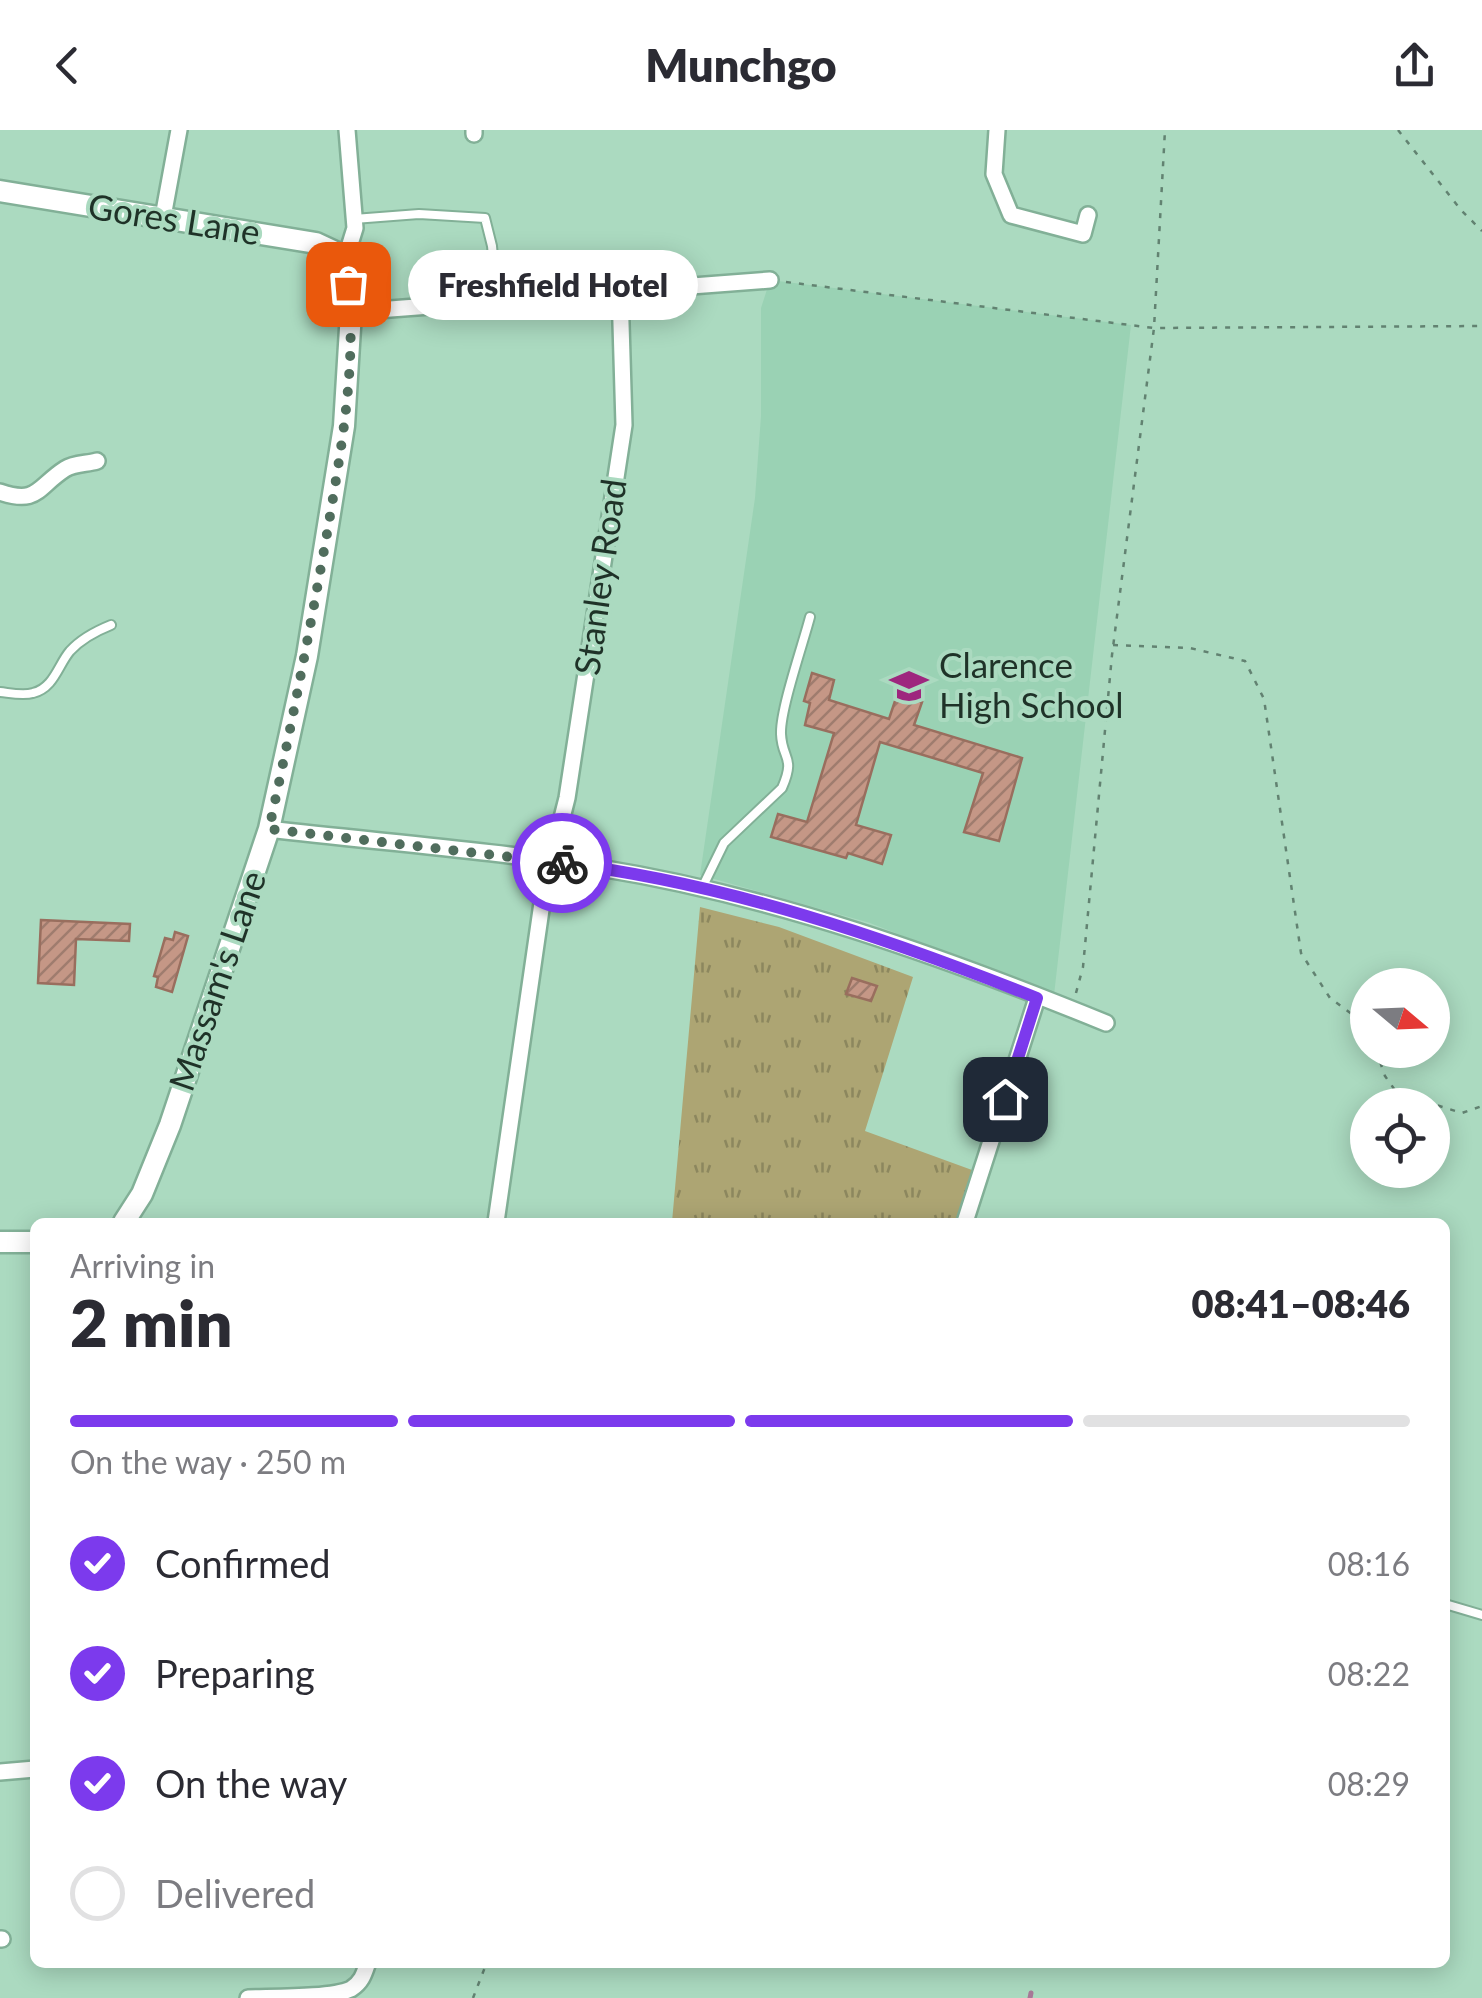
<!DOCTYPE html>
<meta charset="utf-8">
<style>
body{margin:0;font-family:Lato,sans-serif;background:#f7f7f7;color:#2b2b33;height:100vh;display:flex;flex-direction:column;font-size:38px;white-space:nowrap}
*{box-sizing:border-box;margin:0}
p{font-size:32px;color:#7c7c81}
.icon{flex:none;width:55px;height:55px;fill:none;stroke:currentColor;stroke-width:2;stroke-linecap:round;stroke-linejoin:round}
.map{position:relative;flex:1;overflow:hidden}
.panel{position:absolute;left:30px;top:1088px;width:1420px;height:750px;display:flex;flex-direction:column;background:#fff;border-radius:15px;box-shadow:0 5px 25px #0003}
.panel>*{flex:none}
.needle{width:65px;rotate:109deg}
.fabs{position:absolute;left:1350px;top:838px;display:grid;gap:20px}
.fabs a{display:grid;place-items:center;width:100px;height:100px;border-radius:50%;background:#fff;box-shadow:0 5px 25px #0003;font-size:50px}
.pin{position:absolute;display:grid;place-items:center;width:85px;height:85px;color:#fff;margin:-42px;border-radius:20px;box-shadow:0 5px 15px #0006}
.courier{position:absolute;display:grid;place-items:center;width:100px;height:100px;margin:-50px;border:8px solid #7c3aed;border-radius:50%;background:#fff;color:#222;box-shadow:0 2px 12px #0007}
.bubble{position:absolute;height:70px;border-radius:35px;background:#fff;box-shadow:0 5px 25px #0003;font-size:32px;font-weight:800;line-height:70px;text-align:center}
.overview em{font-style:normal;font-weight:800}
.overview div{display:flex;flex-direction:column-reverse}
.overview{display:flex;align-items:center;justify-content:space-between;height:170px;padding:0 40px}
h1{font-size:65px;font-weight:800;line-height:75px}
.bar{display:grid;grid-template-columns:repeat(4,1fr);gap:15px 10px;align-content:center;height:120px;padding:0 40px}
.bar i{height:12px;border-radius:8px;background:#e1e1e2}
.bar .on{background:#7c3aed}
.bar p{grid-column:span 4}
ol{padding:0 40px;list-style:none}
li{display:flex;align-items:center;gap:30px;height:110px}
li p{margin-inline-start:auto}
li .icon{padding:10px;border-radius:50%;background:#7c3aed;color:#fff;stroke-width:4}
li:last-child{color:#7c7c81}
li i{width:55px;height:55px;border:5px solid #e1e1e2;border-radius:50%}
header{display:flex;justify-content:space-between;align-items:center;height:130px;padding:0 40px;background:#fff;font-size:45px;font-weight:800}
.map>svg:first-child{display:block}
.built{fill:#9ad2b4}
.grass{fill:url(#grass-tufts)}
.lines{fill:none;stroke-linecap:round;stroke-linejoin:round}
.stream{stroke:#a87a98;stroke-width:5}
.building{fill:url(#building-hatch);stroke:#996e5e;stroke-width:2.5}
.service-casing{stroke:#82b097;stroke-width:12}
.minor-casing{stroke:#82b097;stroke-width:20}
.tertiary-casing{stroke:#82b097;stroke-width:25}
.path{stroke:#628271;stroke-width:2.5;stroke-dasharray:5 8;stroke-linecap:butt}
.service{stroke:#fff;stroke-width:8}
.minor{stroke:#fff;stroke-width:15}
.tertiary{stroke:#fff;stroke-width:20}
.done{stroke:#506d5d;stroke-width:10;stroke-dasharray:0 18}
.route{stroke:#7c3aed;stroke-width:12}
.labels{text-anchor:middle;stroke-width:8;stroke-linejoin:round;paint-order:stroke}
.street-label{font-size:35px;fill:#1f3228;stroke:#abdac0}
.poi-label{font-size:35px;fill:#1f3228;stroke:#abdac0;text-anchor:start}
</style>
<header><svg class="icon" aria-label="back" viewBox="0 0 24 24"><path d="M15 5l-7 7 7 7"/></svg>Munchgo<svg class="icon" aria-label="share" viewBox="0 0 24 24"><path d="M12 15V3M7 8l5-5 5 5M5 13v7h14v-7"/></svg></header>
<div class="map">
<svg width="1482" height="1868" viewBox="0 0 1482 1868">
<defs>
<pattern id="grass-tufts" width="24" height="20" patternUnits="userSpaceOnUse" patternTransform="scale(2.5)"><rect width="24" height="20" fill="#ada573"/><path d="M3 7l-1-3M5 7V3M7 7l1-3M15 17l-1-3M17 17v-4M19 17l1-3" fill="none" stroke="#8c875e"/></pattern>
<pattern id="building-hatch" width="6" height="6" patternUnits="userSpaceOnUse" patternTransform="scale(2.5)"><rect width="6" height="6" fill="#c59786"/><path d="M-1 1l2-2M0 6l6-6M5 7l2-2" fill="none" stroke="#9f7c6e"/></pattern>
</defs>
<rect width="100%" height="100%" fill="#abdac0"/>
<polygon class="built" points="770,150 1131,195 1054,865 870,793 700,745 755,368 761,286 761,178"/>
<polygon class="grass" points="700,777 779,797 913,847 865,1001 983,1044 965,1092 672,1092"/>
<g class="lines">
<polyline class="stream" points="1030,1868 1031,1863"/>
</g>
<g class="building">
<polygon points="812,543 834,550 829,570 889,589 897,565 922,572 914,595 1022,628 999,711 964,702 983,643 880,612 856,695 891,705 882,734 848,723 846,728 771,707 778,684 807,692 834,603 805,595 810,573 804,571"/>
<polygon points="41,790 130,794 129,811 76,809 74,855 38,853"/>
<polygon points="175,802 188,806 172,862 156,857 158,847 154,846 165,808 173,810"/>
<polygon points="852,848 877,856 871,871 846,864"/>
</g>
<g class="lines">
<g class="service-casing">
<g id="service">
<polyline points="354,89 419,84 485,88 492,116 497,170"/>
<path d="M 0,562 C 10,563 23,566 33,563 C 54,558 58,535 70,521 C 81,509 96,501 111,495"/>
<path d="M 703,756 L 724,713 L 782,658 C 796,626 782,630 781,604 C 780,580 803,514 810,487"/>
<polyline points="1445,1474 1482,1485"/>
</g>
</g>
<g class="minor-casing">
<g id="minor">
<polyline points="474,0 474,4"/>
<polyline points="997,0 994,44 1011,85 1083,104 1088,85"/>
<polyline points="163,87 179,0"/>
<polyline points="346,127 355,98 347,0"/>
<polyline points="351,182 770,150"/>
<path d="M 0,362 C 38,375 37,357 65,339 C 74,333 87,334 97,331"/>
<path d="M 269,699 C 379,712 491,720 600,738 C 774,766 944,827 1106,893"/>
<polyline points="496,1092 544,759 567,668 624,295 620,160"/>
<polyline points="965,1092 1037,868"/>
<polyline points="0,1642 35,1639"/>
<polyline points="0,1809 2,1809"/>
<path d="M 248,1868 C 274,1867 331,1868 351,1859 C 362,1852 364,1844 368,1832"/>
</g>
</g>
<g class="tertiary-casing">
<g id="tertiary">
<polyline points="0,61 316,113 346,127 351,182 344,296 307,526 269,699 170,995 142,1064 124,1092"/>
<polyline points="0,1112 35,1112"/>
</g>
</g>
<g class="path">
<polyline points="1398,0 1461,80 1482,101"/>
<polyline points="786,152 1154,198 1482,196"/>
<polyline points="1113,515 1190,518 1245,531 1264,569 1301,823 1330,868 1368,896"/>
<polyline points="1076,863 1083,837 1112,525 1154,198 1165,0"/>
<polyline points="1376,920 1385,946 1397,963 1462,983 1482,976"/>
<polyline points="473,1868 487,1832"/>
</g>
<use href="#service" class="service"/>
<use href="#minor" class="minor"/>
<use href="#tertiary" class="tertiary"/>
</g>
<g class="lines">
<path class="done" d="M 348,154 C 357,235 341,319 328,398 C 310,499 291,599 269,699 L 562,733"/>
<path class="route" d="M 562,733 C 726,753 885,807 1037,868 L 1005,969"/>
</g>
<defs>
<g id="school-bare" transform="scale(3)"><path d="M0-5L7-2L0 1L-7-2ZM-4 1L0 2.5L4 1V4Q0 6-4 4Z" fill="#9e267e" stroke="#abdac0" stroke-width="2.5" paint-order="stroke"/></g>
</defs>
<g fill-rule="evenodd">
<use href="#school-bare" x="909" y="556"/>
</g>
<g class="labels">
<g class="street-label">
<text transform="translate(174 90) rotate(9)" y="12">Gores Lane</text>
<text transform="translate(601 447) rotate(-82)" y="12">Stanley Road</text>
<text transform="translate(218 851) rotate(-71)" y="12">Massam's Lane</text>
</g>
<g class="poi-label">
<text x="939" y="548">Clarence<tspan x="939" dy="40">High School</tspan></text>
</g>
</g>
</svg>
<div class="fabs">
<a><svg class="needle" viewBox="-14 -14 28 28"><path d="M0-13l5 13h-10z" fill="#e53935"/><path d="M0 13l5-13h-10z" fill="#7c7c81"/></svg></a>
<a><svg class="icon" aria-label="locate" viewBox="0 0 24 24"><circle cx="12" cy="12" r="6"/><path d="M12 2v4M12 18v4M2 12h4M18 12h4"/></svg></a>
</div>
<div class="pin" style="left:348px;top:154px;background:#ea580c"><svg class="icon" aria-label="bag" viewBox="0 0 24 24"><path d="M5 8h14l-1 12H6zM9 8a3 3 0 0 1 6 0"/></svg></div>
<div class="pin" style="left:1005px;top:969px;background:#1f2937"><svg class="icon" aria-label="home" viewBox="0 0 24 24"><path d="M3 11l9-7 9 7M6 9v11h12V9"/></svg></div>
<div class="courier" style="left:562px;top:733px"><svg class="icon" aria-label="bike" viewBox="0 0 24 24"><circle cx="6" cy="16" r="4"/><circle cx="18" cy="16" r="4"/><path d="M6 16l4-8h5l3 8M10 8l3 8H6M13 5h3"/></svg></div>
<div class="bubble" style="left:408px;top:120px;width:290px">Freshfield Hotel</div>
<section class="panel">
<div class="overview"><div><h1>2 min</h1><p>Arriving in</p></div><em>08:41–08:46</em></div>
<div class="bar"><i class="on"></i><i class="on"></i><i class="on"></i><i></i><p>On the way · 250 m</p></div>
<ol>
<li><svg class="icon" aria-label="check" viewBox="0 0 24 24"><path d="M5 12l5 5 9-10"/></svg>Confirmed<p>08:16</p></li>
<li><svg class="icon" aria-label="check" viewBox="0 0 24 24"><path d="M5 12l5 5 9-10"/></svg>Preparing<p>08:22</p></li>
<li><svg class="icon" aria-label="check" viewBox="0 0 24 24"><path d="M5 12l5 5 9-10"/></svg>On the way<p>08:29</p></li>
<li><i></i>Delivered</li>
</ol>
</section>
</div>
